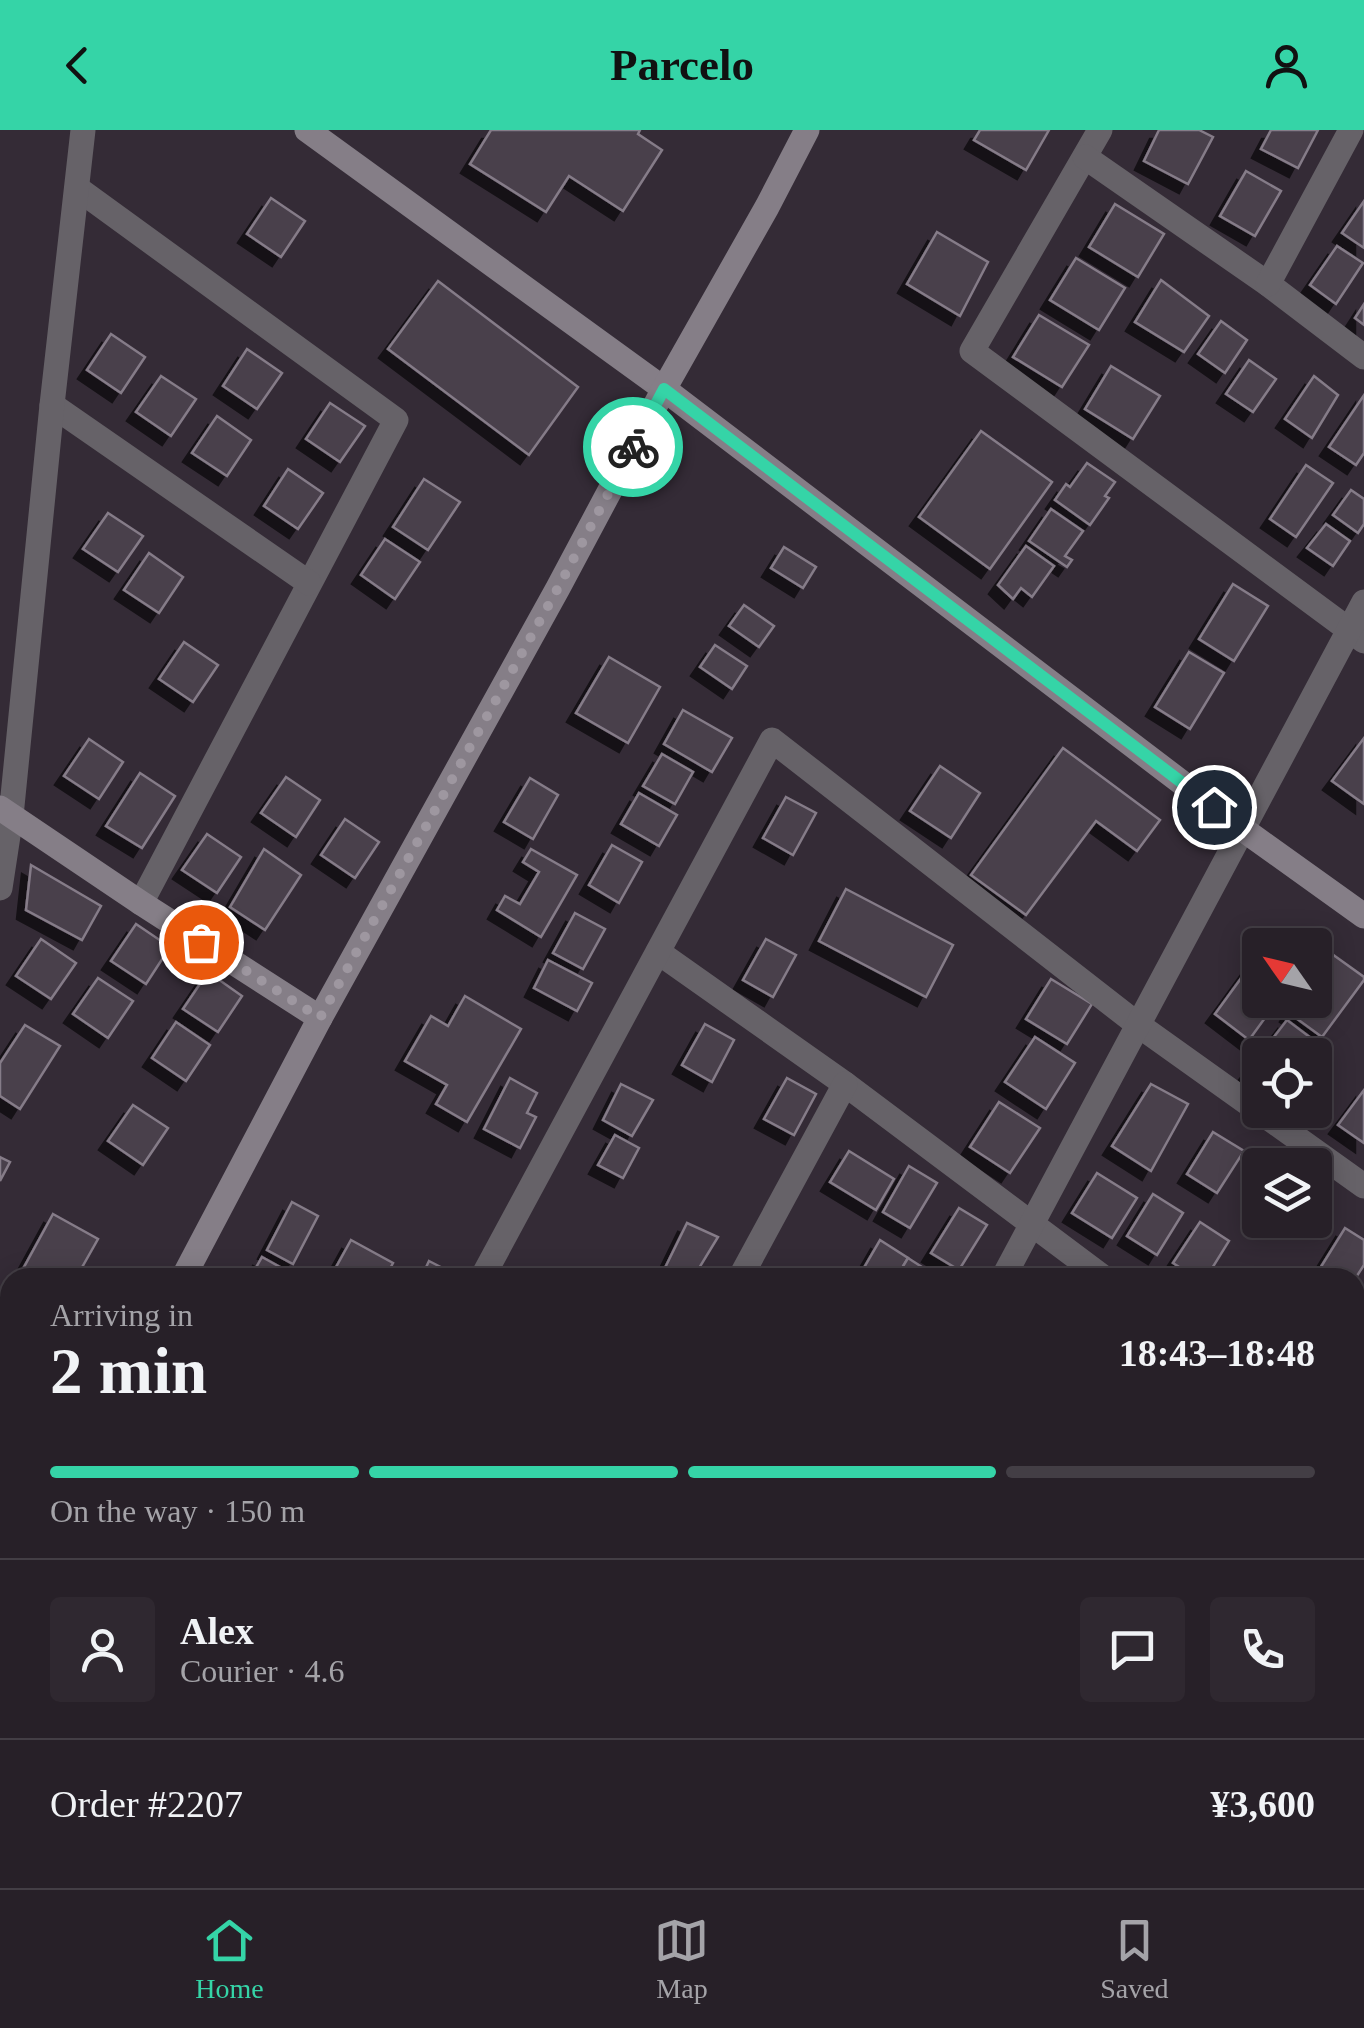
<!DOCTYPE html>
<meta charset="utf-8">
<style>
body{margin:0;font-family:"Times New Roman",serif;background:#2f2830;color:#f1f3f6;height:100vh;display:flex;flex-direction:column;font-size:38px;white-space:nowrap}
*{box-sizing:border-box;margin:0}
p{font-size:32px;color:#a4a3a8}
.icon{flex:none;width:55px;height:55px;fill:none;stroke:currentColor;stroke-width:2;stroke-linecap:round;stroke-linejoin:round}
.map{position:relative;flex:1;overflow:hidden}
.side{position:absolute;left:0px;top:1138px;width:1365px;height:622px;display:flex;flex-direction:column;background:#272028;border-radius:30px 30px 0 0;box-shadow:0 5px 25px #0003,0 0 0 2px #433e45}
.side>*{flex:none}
.needle{width:65px;rotate:304deg}
.buttons{position:absolute;left:1242px;top:798px;display:grid;gap:20px}
.buttons a{display:grid;place-items:center;width:90px;height:90px;border-radius:10px;background:#272028;box-shadow:0 5px 25px #0003,0 0 0 2px #433e45;font-size:50px}
.pin{position:absolute;display:grid;place-items:center;width:85px;height:85px;color:#fff;margin:-42px;border:5px solid #fff;border-radius:50%;box-shadow:0 2px 10px #0007}
.courier{position:absolute;display:grid;place-items:center;width:100px;height:100px;margin:-50px;border:8px solid #35d4a7;border-radius:50%;background:#fff;color:#222;box-shadow:0 2px 12px #0007}
.head em{font-style:normal;font-weight:800}
.head div{display:flex;flex-direction:column-reverse}
.head{display:flex;align-items:center;justify-content:space-between;height:170px;padding:0 50px}
h1{font-size:65px;font-weight:800;line-height:75px}
.bar{display:grid;grid-template-columns:repeat(4,1fr);gap:15px 10px;align-content:center;height:120px;padding:0 50px}
.bar i{height:12px;border-radius:8px;background:#433e45}
.bar .current{background:#35d4a7}
.bar p{grid-column:span 4}
.line{display:flex;align-items:center;gap:25px;padding:0 50px;border-top:2px solid #433e45}
.line div{flex:1}
.round{display:grid;place-items:center;flex:none;width:105px;height:105px;border-radius:10px;background:#2f2830}
header{display:flex;justify-content:space-between;align-items:center;height:130px;padding:0 50px;background:#35d4a7;color:#111;font-size:45px;font-weight:800}
.menu{display:flex;justify-content:space-around;align-items:center;height:140px;border-top:2px solid #433e45;background:#272028;font-size:28px;color:#a4a3a8}
.menu a{display:grid;justify-items:center;gap:5px}
.menu .current{color:#35d4a7}
.map>svg:first-child{display:block}
.building{fill:#49404c;stroke:#857b88;stroke-width:2.5;filter:url(#shadow)}
.lines{fill:none;stroke-linecap:round;stroke-linejoin:round}
.street{stroke:#666268;stroke-width:25}
.secondary{stroke:#857e87;stroke-width:25}
.done{stroke:#9e97a0;stroke-width:10;stroke-dasharray:0 18}
.route{stroke:#35d4a7;stroke-width:12}
</style>
<header><svg class="icon" aria-label="back" viewBox="0 0 24 24"><path d="M15 5l-7 7 7 7"/></svg>Parcelo<svg class="icon" aria-label="person" viewBox="0 0 24 24"><circle cx="12" cy="8" r="4"/><path d="M4 21q1-7 8-7t8 7"/></svg></header>
<div class="map">
<svg width="1364" height="1758" viewBox="0 0 1364 1758">
<defs>
<filter id="shadow"><feDropShadow dx="-9" dy="9" stdDeviation="0" flood-color="#0009"/></filter>
</defs>
<rect width="100%" height="100%" fill="#342b36"/>
<g class="building">
<polygon points="491,0 640,0 638,4 662,20 623,81 569,46 546,82 470,34"/>
<polygon points="980,0 1049,0 1026,40 974,10"/>
<polygon points="1159,0 1199,0 1213,7 1188,54 1144,31"/>
<polygon points="1271,0 1318,0 1298,38 1261,19"/>
<polygon points="1246,41 1281,61 1255,106 1220,86"/>
<polygon points="271,68 305,91 281,127 247,104"/>
<polygon points="1364,71 1364,118 1342,103"/>
<polygon points="1115,74 1164,104 1138,147 1089,117"/>
<polygon points="937,102 988,132 960,186 907,154"/>
<polygon points="1337,116 1363,133 1336,174 1310,155"/>
<polygon points="1076,128 1125,158 1099,200 1050,170"/>
<polygon points="1161,150 1209,186 1184,222 1135,192"/>
<polygon points="438,151 578,257 529,325 388,219"/>
<polygon points="1364,174 1364,195 1355,188"/>
<polygon points="1039,185 1089,215 1062,257 1013,227"/>
<polygon points="1221,191 1247,210 1225,243 1198,224"/>
<polygon points="111,204 145,227 121,263 87,240"/>
<polygon points="247,219 282,243 257,279 223,256"/>
<polygon points="1249,230 1276,249 1253,282 1226,264"/>
<polygon points="1111,236 1160,266 1133,309 1085,279"/>
<polygon points="161,246 196,269 171,306 136,282"/>
<polygon points="1314,246 1338,265 1312,308 1285,289"/>
<polygon points="1364,265 1364,323 1356,335 1329,317"/>
<polygon points="330,273 365,296 340,332 306,309"/>
<polygon points="217,286 251,310 227,346 192,323"/>
<polygon points="981,301 1052,352 990,439 919,387"/>
<polygon points="1087,333 1115,352 1105,366 1109,368 1090,395 1055,370 1066,354 1070,357"/>
<polygon points="1306,335 1333,353 1296,407 1270,389"/>
<polygon points="288,339 323,363 298,399 264,376"/>
<polygon points="424,349 460,372 428,420 393,397"/>
<polygon points="1351,360 1364,369 1364,394 1358,403 1333,385"/>
<polygon points="1051,379 1083,401 1065,426 1072,430 1067,437 1029,411"/>
<polygon points="108,383 143,406 118,442 83,419"/>
<polygon points="1326,394 1350,411 1333,436 1307,418"/>
<polygon points="385,409 420,432 395,469 361,445"/>
<polygon points="1026,416 1054,436 1032,467 1021,458 1013,469 998,455"/>
<polygon points="784,417 816,437 803,458 771,438"/>
<polygon points="149,423 183,447 159,483 124,460"/>
<polygon points="1233,454 1268,476 1234,531 1199,509"/>
<polygon points="744,475 774,496 759,517 729,496"/>
<polygon points="184,512 218,535 193,572 159,549"/>
<polygon points="715,515 747,536 732,559 700,537"/>
<polygon points="1189,522 1224,543 1190,599 1155,577"/>
<polygon points="609,527 660,557 628,613 576,583"/>
<polygon points="683,580 732,608 712,642 664,614"/>
<polygon points="1364,608 1364,674 1332,651"/>
<polygon points="89,609 123,632 99,669 64,646"/>
<polygon points="1063,618 1160,690 1137,721 1096,691 1026,785 971,745"/>
<polygon points="662,624 693,642 675,674 643,656"/>
<polygon points="940,636 980,663 951,708 910,681"/>
<polygon points="140,643 175,666 142,718 106,696"/>
<polygon points="286,647 320,670 296,707 261,683"/>
<polygon points="530,648 558,665 533,709 504,692"/>
<polygon points="639,663 677,685 659,716 621,694"/>
<polygon points="786,667 816,683 793,725 763,708"/>
<polygon points="345,689 379,712 355,748 321,725"/>
<polygon points="207,704 241,727 217,763 182,740"/>
<polygon points="612,715 642,732 619,773 589,755"/>
<polygon points="264,719 301,745 265,800 230,777"/>
<polygon points="531,719 577,745 541,807 497,780 505,766 520,774 539,742 523,732"/>
<polygon points="31,735 101,776 82,810 26,780"/>
<polygon points="846,759 953,815 926,867 819,811"/>
<polygon points="575,783 605,799 583,839 553,823"/>
<polygon points="136,794 170,817 146,854 111,831"/>
<polygon points="41,809 76,833 51,869 16,846"/>
<polygon points="766,809 796,825 773,867 743,850"/>
<polygon points="1332,824 1364,847 1364,850 1322,907 1289,883 1298,870 1315,870 1315,847"/>
<polygon points="1258,825 1260,827 1260,870 1278,870 1249,910 1215,884"/>
<polygon points="548,830 592,853 577,881 534,858"/>
<polygon points="208,842 242,866 218,902 183,879"/>
<polygon points="98,848 133,871 108,908 73,884"/>
<polygon points="1051,849 1092,874 1067,914 1026,889"/>
<polygon points="465,866 521,899 467,992 436,974 447,955 405,931 431,886 448,896"/>
<polygon points="1287,890 1315,911 1305,925 1260,925"/>
<polygon points="176,892 210,915 186,951 152,928"/>
<polygon points="705,894 734,910 712,952 682,935"/>
<polygon points="25,895 60,916 20,979 0,966 0,933"/>
<polygon points="1035,907 1075,933 1046,979 1005,952"/>
<polygon points="1260,926 1260,951 1248,941"/>
<polygon points="510,948 537,963 527,983 536,987 520,1018 484,999"/>
<polygon points="787,948 816,964 794,1005 764,989"/>
<polygon points="621,954 653,970 632,1006 603,990"/>
<polygon points="1151,954 1188,974 1151,1041 1112,1016"/>
<polygon points="1364,960 1364,1013 1338,995"/>
<polygon points="999,972 1040,998 1010,1043 970,1017"/>
<polygon points="133,975 168,998 143,1035 108,1011"/>
<polygon points="1213,1002 1244,1021 1217,1063 1187,1044"/>
<polygon points="615,1005 639,1018 623,1048 598,1035"/>
<polygon points="849,1021 894,1049 876,1080 830,1052"/>
<polygon points="0,1027 10,1032 0,1051"/>
<polygon points="909,1036 937,1053 910,1098 883,1082"/>
<polygon points="1097,1043 1137,1068 1112,1108 1072,1083"/>
<polygon points="1153,1064 1183,1083 1157,1125 1127,1106"/>
<polygon points="292,1072 318,1086 293,1134 267,1120"/>
<polygon points="959,1078 987,1095 959,1140 931,1123"/>
<polygon points="53,1084 98,1109 76,1148 18,1148"/>
<polygon points="1200,1092 1229,1111 1206,1148 1196,1148 1173,1133"/>
<polygon points="687,1093 718,1107 693,1148 660,1148"/>
<polygon points="1345,1098 1364,1110 1364,1135 1355,1149 1331,1148 1319,1140"/>
<polygon points="351,1110 393,1133 385,1148 330,1148"/>
<polygon points="880,1110 908,1128 896,1148 858,1148"/>
<polygon points="262,1127 289,1142 286,1148 250,1148"/>
<polygon points="908,1128 939,1148 896,1148"/>
<polygon points="429,1131 460,1147 421,1148"/>
<polygon points="1364,1191 1364,1232 1355,1226 1355,1205"/>
<polygon points="1355,1235 1364,1241 1364,1262 1355,1276"/>
<polygon points="1355,1610 1364,1615 1364,1639 1355,1654"/>
<polygon points="0,1627 10,1633 0,1650"/>
<polygon points="2,1670 10,1674 10,1707 0,1702 0,1674"/>
<polygon points="0,1728 10,1734 10,1750 36,1750 33,1758 0,1758"/>
<polygon points="323,1750 356,1750 370,1758 318,1758"/>
<polygon points="460,1750 495,1750 508,1758 455,1758"/>
<polygon points="723,1750 764,1750 759,1758 719,1758"/>
<polygon points="855,1750 895,1750 891,1758 851,1758"/>
<polygon points="950,1750 1001,1750 997,1758 959,1758 948,1752"/>
<polygon points="1260,1750 1303,1750 1299,1758 1256,1758"/>
</g>
<g class="lines">
<g class="street">
<polyline points="1100,0 972,221 1364,511"/>
<polyline points="1085,27 1268,154 1364,227"/>
<polyline points="77,58 396,290 141,773"/>
<polyline points="1268,154 1351,0"/>
<polyline points="52,275 309,453"/>
<polyline points="0,758 11,686 52,275 83,0"/>
<polyline points="658,822 845,954 1104,1148"/>
<polyline points="482,1148 772,610 1137,894 1364,1056"/>
<polyline points="740,1148 845,954"/>
<polyline points="1003,1148 1364,472"/>
<polyline points="1355,1348 1364,1332"/>
<polyline points="158,1758 163,1750"/>
<polyline points="414,1758 418,1750"/>
<polyline points="673,1758 678,1750"/>
<polyline points="931,1758 935,1750"/>
<polyline points="1117,1758 1121,1750"/>
</g>
<g class="secondary">
<polyline points="307,0 664,259 1244,700 1364,786"/>
<polyline points="0,678 141,773 320,888"/>
<polyline points="183,1148 320,888 558,458 664,259 767,77 807,0"/>
<polyline points="0,1493 10,1475"/>
</g>
</g>
<g class="lines">
<polyline class="done" points="201,812 320,888 558,458 633,317"/>
<polyline class="route" points="633,317 664,259 1214,677"/>
</g>
</svg>
<div class="buttons">
<a><svg class="needle" viewBox="-14 -14 28 28"><path d="M0-13l5 13h-10z" fill="#e53935"/><path d="M0 13l5-13h-10z" fill="#a4a3a8"/></svg></a>
<a><svg class="icon" aria-label="locate" viewBox="0 0 24 24"><circle cx="12" cy="12" r="6"/><path d="M12 2v4M12 18v4M2 12h4M18 12h4"/></svg></a>
<a><svg class="icon" aria-label="layers" viewBox="0 0 24 24"><path d="M12 4l9 5-9 5-9-5zM3 14l9 5 9-5"/></svg></a>
</div>
<div class="pin" style="left:201px;top:812px;background:#ea580c"><svg class="icon" aria-label="bag" viewBox="0 0 24 24"><path d="M5 8h14l-1 12H6zM9 8a3 3 0 0 1 6 0"/></svg></div>
<div class="pin" style="left:1214px;top:677px;background:#1f2937"><svg class="icon" aria-label="home" viewBox="0 0 24 24"><path d="M3 11l9-7 9 7M6 9v11h12V9"/></svg></div>
<div class="courier" style="left:633px;top:317px"><svg class="icon" aria-label="bike" viewBox="0 0 24 24"><circle cx="6" cy="16" r="4"/><circle cx="18" cy="16" r="4"/><path d="M6 16l4-8h5l3 8M10 8l3 8H6M13 5h3"/></svg></div>
<section class="side">
<div class="head"><div><h1>2 min</h1><p>Arriving in</p></div><em>18:43–18:48</em></div>
<div class="bar"><i class="current"></i><i class="current"></i><i class="current"></i><i></i><p>On the way · 150 m</p></div>
<div class="line" style="height:180px"><a class="round"><svg class="icon" aria-label="person" viewBox="0 0 24 24"><circle cx="12" cy="8" r="4"/><path d="M4 21q1-7 8-7t8 7"/></svg></a><div><b>Alex</b><p>Courier · 4.6</p></div><a class="round"><svg class="icon" aria-label="chat" viewBox="0 0 24 24"><path d="M4 5h16v11H9l-5 4z"/></svg></a><a class="round"><svg class="icon" aria-label="phone" viewBox="0 0 24 24"><path d="M5 4h4l2 5-3 2q2 4 5 5l2-3 5 2v4C11 20 4 13 5 4z"/></svg></a></div>
<div class="line" style="height:130px"><div>Order #2207</div><b>¥3,600</b></div>
</section>
</div>
<nav class="menu">
<a class="current"><svg class="icon" aria-label="home" viewBox="0 0 24 24"><path d="M3 11l9-7 9 7M6 9v11h12V9"/></svg>Home</a>
<a><svg class="icon" aria-label="map" viewBox="0 0 24 24"><path d="M3 6l6-2 6 2 6-2v14l-6 2-6-2-6 2zM9 4v14M15 6v14"/></svg>Map</a>
<a><svg class="icon" aria-label="saved" viewBox="0 0 24 24"><path d="M7 4h10v16l-5-4-5 4z"/></svg>Saved</a>
</nav>
